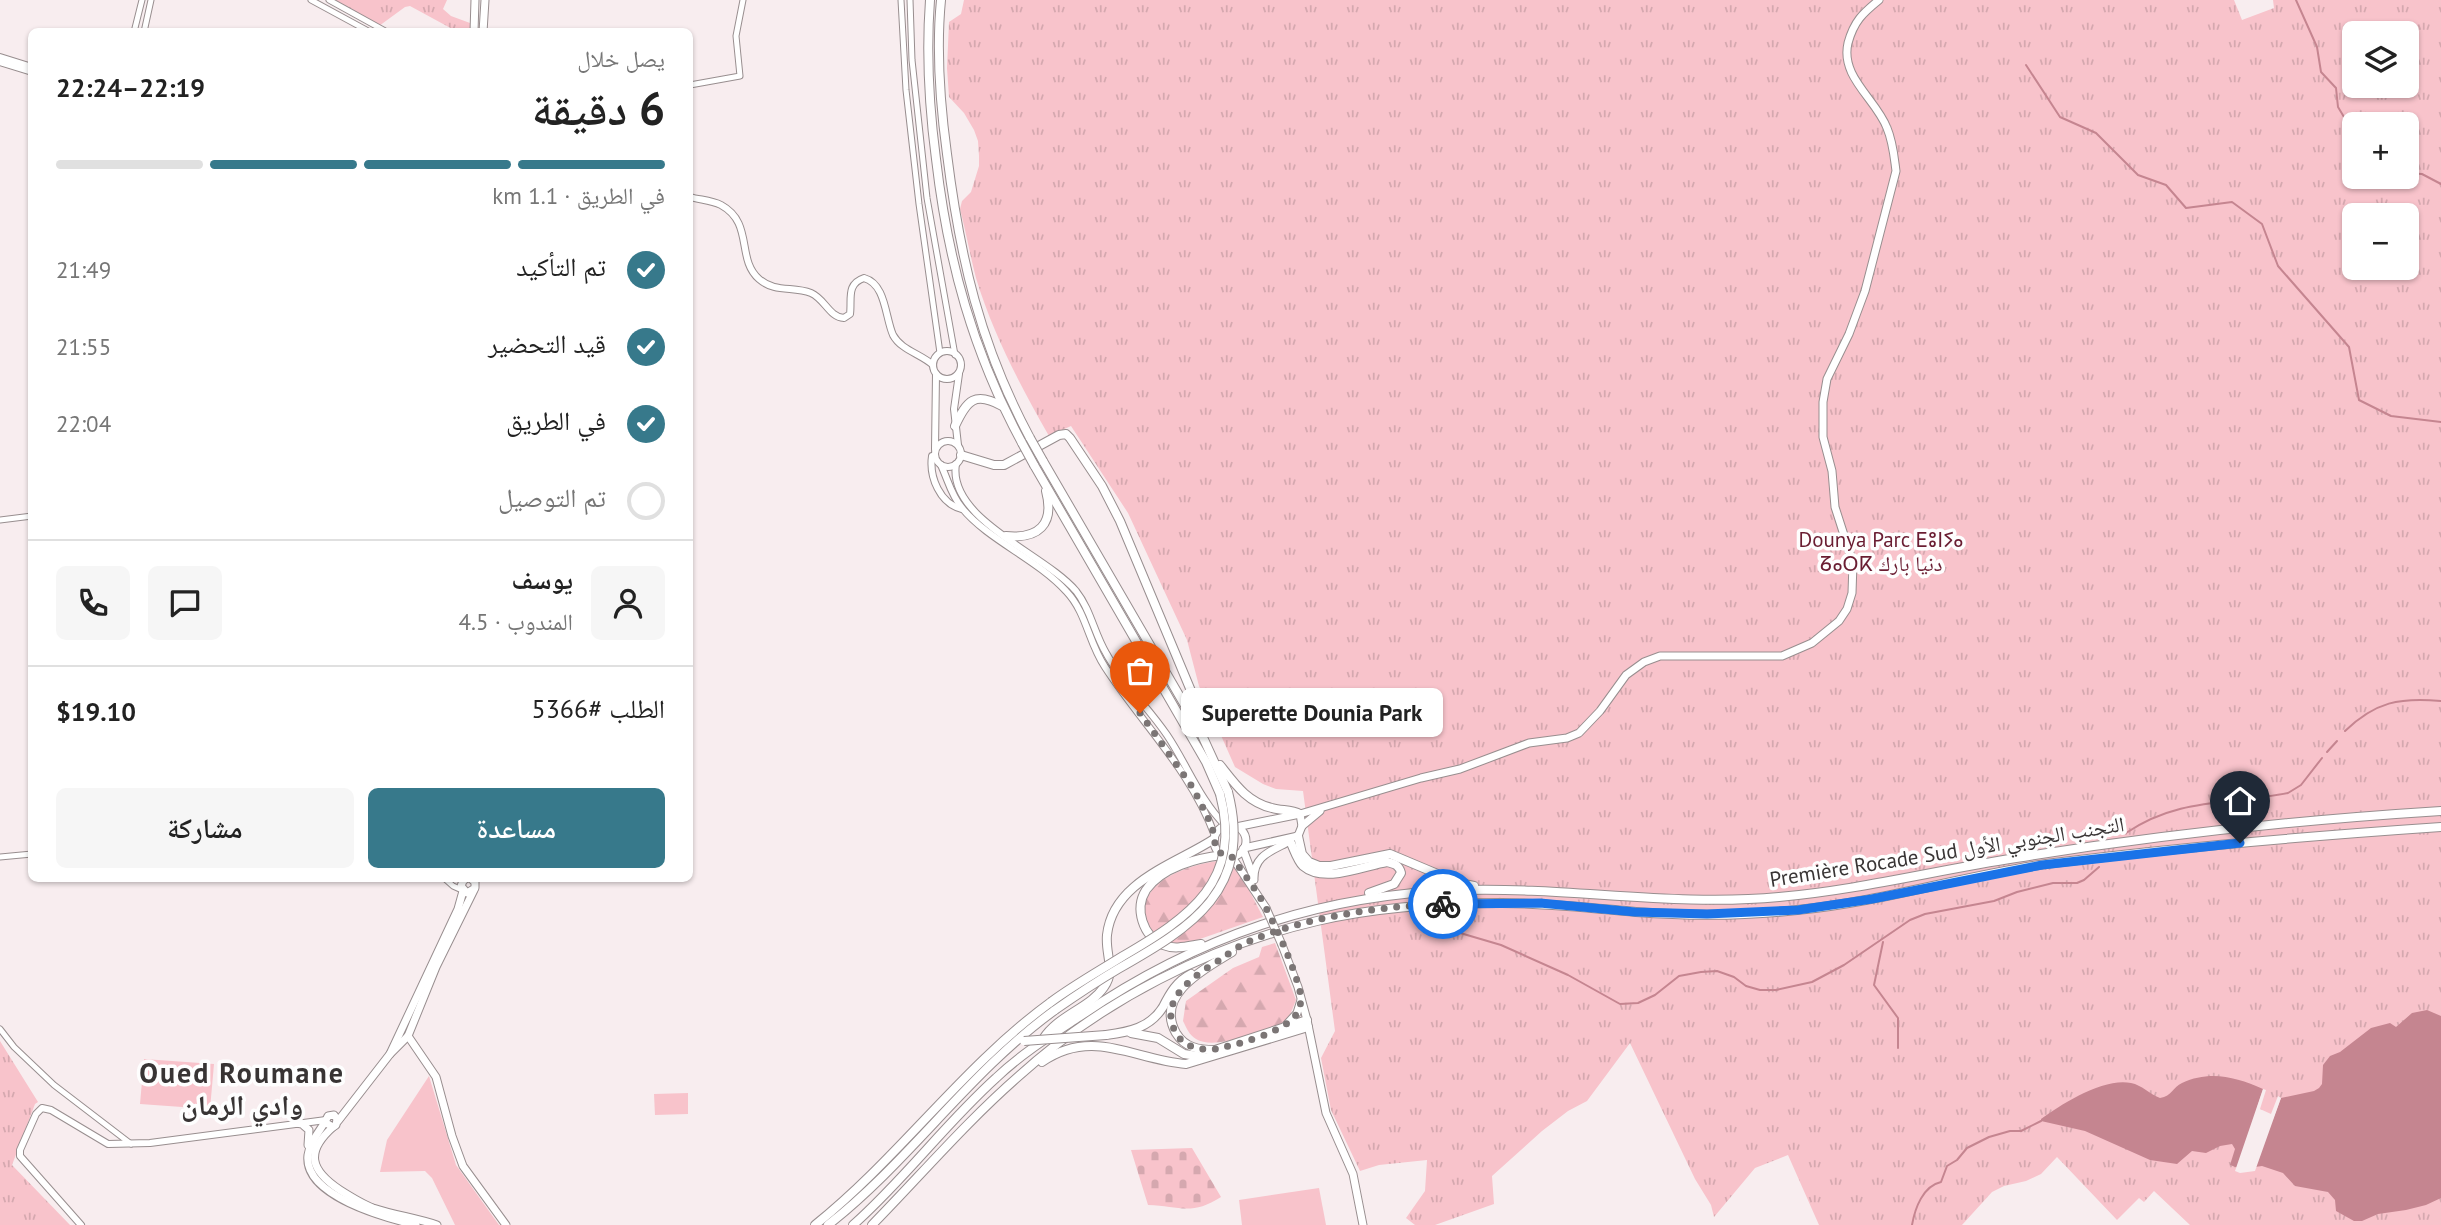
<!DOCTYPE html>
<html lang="ar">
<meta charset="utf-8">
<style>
body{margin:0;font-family:"PT Sans","Noto Naskh Arabic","Noto Sans Tifinagh",sans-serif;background:#f6f6f6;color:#222;direction:rtl;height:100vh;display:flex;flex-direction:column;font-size:26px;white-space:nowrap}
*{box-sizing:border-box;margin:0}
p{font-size:23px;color:#767676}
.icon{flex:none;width:38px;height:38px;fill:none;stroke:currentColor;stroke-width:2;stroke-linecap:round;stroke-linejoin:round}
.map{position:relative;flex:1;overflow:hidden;direction:ltr}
.panel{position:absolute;left:28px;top:28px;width:665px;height:854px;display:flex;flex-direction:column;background:#fff;border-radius:10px;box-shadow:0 2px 5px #0004;direction:rtl}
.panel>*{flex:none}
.buttons{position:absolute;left:2342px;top:21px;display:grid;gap:14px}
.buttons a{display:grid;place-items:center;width:77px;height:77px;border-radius:10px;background:#fff;box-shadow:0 2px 5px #0004;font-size:35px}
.pin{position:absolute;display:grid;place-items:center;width:60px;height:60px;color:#fff;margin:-72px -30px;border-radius:50% 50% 50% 0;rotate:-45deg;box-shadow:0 0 7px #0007}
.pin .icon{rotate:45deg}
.courier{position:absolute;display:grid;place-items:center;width:70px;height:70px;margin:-35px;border:5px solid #1a73e8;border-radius:50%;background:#fff;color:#222;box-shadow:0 2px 9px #0007}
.bubble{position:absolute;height:49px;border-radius:10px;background:#fff;box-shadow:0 2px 5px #0004;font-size:23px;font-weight:600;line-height:49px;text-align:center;direction:rtl}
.summary em{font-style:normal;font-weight:600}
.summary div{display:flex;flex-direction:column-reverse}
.summary{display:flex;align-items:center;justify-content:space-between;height:119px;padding:0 28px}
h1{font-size:46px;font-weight:600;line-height:52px}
.bar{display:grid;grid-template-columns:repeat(4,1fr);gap:10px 7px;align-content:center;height:84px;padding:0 28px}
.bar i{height:9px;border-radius:5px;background:#e0e0e0}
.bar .current{background:#37798b}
.bar p{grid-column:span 4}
.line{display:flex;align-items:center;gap:18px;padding:0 28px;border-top:2px solid #e0e0e0}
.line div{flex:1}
.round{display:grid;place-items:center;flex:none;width:74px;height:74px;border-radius:10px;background:#f6f6f6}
ol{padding:0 28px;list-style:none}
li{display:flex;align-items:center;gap:21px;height:77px}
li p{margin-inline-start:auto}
li .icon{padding:7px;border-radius:50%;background:#37798b;color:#fff;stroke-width:4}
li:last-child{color:#767676}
li i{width:38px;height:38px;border:4px solid #e0e0e0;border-radius:50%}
.button{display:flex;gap:14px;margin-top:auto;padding:14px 28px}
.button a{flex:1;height:80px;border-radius:10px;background:#37798b;color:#fff;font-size:28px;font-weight:600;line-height:80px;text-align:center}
.button a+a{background:#f6f6f6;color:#222}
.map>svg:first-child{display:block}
.grass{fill:#f8c3cb}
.forest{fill:url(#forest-firs)}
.cemetery{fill:url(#cemetery-stones)}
.park{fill:url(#park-tufts);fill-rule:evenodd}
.water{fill:#c58590}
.pier{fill:#f8edef}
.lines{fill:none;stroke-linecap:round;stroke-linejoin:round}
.stream{stroke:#c58590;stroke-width:2}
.tertiary-casing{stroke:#988e8f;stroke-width:7}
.secondary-casing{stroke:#988e8f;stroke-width:8}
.primary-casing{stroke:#988e8f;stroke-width:9}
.motorway-casing{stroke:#988e8f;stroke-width:10}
.tertiary{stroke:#fff;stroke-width:5}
.secondary{stroke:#fff;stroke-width:6}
.primary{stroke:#fff;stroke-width:7}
.motorway{stroke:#fff;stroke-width:8}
.primary-bridge-casing{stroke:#988e8f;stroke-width:9;stroke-linecap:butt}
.motorway-bridge-casing{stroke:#988e8f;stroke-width:10;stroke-linecap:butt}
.primary-bridge{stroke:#fff;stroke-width:7}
.motorway-bridge{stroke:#fff;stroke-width:8}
.done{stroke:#7b7575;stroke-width:7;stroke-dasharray:0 12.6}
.route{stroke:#1a73e8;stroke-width:9}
.labels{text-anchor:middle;stroke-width:7;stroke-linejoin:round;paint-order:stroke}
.park-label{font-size:21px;fill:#6a1d32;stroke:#fefefe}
.street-label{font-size:21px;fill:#383434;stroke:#fefefe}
.district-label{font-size:28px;font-weight:bold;letter-spacing:2px;fill:#383434;stroke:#fefefe}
</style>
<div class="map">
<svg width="2441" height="1225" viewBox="0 0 2441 1225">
<defs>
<pattern id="forest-firs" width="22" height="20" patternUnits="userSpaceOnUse" patternTransform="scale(1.75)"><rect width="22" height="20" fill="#f8c3cb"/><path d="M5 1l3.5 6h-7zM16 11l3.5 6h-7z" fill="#d5a8af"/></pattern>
<pattern id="cemetery-stones" width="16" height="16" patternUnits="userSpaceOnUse" patternTransform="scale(1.75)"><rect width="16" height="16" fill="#f8c3cb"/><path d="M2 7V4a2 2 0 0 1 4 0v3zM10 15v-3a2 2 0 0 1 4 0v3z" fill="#d5a8af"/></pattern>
<pattern id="park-tufts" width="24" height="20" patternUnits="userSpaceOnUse" patternTransform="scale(1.75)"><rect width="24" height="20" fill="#f8c3cb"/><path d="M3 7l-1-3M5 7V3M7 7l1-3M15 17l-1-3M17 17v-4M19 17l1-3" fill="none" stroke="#d5a8af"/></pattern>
</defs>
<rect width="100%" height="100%" fill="#f8edef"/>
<g class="grass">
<polygon points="144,1059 214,1064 210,1109 140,1104"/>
<polygon points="429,1076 456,1165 499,1225 455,1225 432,1178 425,1171 380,1172 387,1140"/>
<polygon points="688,1093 688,1114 655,1115 654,1094"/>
<polygon points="1319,1188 1326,1225 1242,1225 1239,1200"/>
</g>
<g class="forest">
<path d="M 1224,860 L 1237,867 L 1263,917 L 1180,946 C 1167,944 1155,940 1149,928 C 1128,882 1190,864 1224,860 Z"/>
<path d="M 1275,943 L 1296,1000 L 1288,1020 L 1282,1024 C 1260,1030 1216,1051 1196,1039 C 1189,1035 1186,1027 1183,1021 L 1186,1001 L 1233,968 L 1259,957 L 1262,947 Z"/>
</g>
<path class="cemetery" d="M 1192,1148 L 1221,1197 C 1192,1216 1179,1206 1148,1205 L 1131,1150 Z"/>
<g class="park">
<polygon points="331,0 447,0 443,9 451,16 470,23 470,31 456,31 410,6 405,7 379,26"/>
<path d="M 964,0 L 2234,0 L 2242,20 L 2274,8 L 2273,0 L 2441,0 L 2441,1225 L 2190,1225 L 2154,1191 L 2144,1202 L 2139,1198 L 2117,1220 L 2057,1157 L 2041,1174 L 2026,1181 L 2004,1186 L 1992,1192 L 1962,1225 L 1819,1225 L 1788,1155 L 1755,1168 L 1714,1217 L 1711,1205 L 1695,1179 L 1630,1043 L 1587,1101 L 1568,1111 L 1542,1131 L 1492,1176 L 1494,1204 L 1435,1225 L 1415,1225 L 1406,1218 L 1425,1191 L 1427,1160 L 1379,1165 L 1360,1171 L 1331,1110 L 1321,1058 L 1335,1031 L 1303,791 L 1276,789 L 1263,784 L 1235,767 L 1199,686 L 1187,640 L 1128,513 L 1071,426 L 1049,436 C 1020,385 993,334 976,278 C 970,255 966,232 960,209 L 962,201 L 971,192 L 979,166 L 979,156 L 978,141 L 974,130 L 964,113 L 949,97 L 947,68 L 949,22 L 961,14 ZM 2354,33 L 2406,33 L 2406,86 L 2354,86 ZM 2354,124 L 2406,124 L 2406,177 L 2354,177 ZM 2354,215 L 2406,215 L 2406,268 L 2354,268 Z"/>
<polygon points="0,1041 38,1102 35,1104 12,1165 70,1225 0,1225"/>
</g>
<path class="water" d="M 2427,1010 L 2441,1016 L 2441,1198 L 2426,1205 L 2406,1210 L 2378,1214 L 2362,1221 L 2354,1221 L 2336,1211 L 2335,1200 L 2328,1192 L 2295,1186 L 2283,1173 L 2262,1166 L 2241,1169 L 2230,1165 L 2235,1149 L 2232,1144 L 2220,1146 L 2206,1153 L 2192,1151 L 2177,1164 L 2150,1160 L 2085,1131 L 2041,1121 L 2041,1119 C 2061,1104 2105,1077 2131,1083 C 2142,1085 2149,1094 2160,1098 C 2172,1096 2173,1087 2182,1083 C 2210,1070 2236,1077 2263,1089 L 2256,1111 L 2273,1119 L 2281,1098 L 2314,1091 L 2319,1088 L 2322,1084 L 2323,1065 L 2330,1056 L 2340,1052 L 2371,1028 L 2390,1023 L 2396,1027 L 2412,1013 Z"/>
<polygon class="pier" points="2263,1089 2266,1090 2260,1109 2271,1114 2278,1096 2281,1098 2255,1171 2240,1173 2235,1171"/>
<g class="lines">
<g class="stream">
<polyline points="2296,0 2317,47 2321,72 2336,88 2338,107 2344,117 2350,149 2354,152"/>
<polyline points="2026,65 2060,117 2096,133 2138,175 2166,185 2186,208 2232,202 2262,224 2278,266 2349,347 2359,400 2391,416 2441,422"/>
<polyline points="2406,173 2422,174 2441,184"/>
<path d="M 2345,731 C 2375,702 2400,697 2441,701"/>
<polyline points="2327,752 2337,741"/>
<path d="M 2126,833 C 2179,797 2229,805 2288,793 L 2301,785 L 2322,758"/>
<polyline points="1433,925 1501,945 1568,975 1620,1004 1638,1003 1655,995 1679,976 1701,972 1717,971 1734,977 1746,986 1760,990 1776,990 1812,982 1844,965 1910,920 1925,914 1994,901 2017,892 2053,883 2077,883 2084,880 2099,867"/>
<polyline points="1883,942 1874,985 1898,1018 1898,1048"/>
<path d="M 1912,1225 C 1915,1208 1923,1186 1941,1182 L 1947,1166 L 1957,1160 L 1967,1148 L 1989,1137 L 2010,1131 L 2021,1131 L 2041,1121"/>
</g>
<g class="tertiary-casing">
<g id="tertiary">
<polyline points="311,0 370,32"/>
<polyline points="329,0 387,32"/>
<polyline points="901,0 906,90 919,204 940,353"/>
<polyline points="910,0 912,60 927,198 955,355"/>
<polyline points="134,32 142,0"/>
<polyline points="144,32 151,0"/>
<polyline points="690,85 740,76 736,36 743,0"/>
<polyline points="0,520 32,516"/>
<polyline points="0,857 32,854"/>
<polyline points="444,878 453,886 462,890"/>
<polyline points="0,1029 14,1047 54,1085 131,1144"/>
</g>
</g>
<g class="secondary-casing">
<g id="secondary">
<polyline points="0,57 32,67"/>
<polyline points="0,62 32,72"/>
<path d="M 690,197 C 700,200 711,200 721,205 C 754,223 736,259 759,279 C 775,293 793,286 811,293 C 825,299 829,317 844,318 L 850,314 C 852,299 846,284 864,278 C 886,284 885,317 893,335 C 901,350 921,354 933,365"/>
<circle cx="947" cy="365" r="14"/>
<circle cx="948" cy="454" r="13"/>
<polyline points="958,445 954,409 959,374"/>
<polyline points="935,449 936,374"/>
<path d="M 932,456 C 929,477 940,504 962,509"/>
<path d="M 956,464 C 947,519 1045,554 1076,591 C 1091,610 1094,633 1106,653 C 1122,683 1148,707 1167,735 C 1186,763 1201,802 1225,825"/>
<path d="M 941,465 C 948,480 951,495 962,508 C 988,540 1037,559 1066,591 C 1087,613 1088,642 1105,667 C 1142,724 1191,770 1215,836"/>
<polyline points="81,1225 20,1156 20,1150 36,1114 42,1108 51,1110 108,1144 150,1143 326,1120"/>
</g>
</g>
<g class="primary-casing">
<g id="primary">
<polyline points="474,32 475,0"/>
<polyline points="483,32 485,0"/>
<circle cx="1230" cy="841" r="16"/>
<polyline points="1302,826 1320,811"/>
<path d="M 1236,827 L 1300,814 L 1421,778 L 1460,769 L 1529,743 L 1567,738 L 1579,733 L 1600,711 L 1626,675 L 1644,662 L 1660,656 L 1782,656 L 1812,643 L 1839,621 L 1847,609 L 1852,593 L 1853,563 L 1835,507 L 1832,471 L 1823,437 L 1823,402 L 1827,379 L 1849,334 L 1865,291 L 1896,171 C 1894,156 1893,142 1887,128 C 1876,99 1840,77 1848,43 C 1854,21 1863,13 1879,0"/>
<polyline points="1244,848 1298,836 1302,826 1300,814"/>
<polyline points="1243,849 1253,876"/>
<polyline points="1232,857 1266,908"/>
<polyline points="467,878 463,881 461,886 467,893 475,888 475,882 470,878"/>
<path d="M 1254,880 C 1253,855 1272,851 1290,841"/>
<polyline points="1282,945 1298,987 1307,1020 1326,1113 1353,1174 1363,1225"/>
<polyline points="1286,1025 1297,1013 1301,1000"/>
<polyline points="408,1036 436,1077 452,1136 463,1166 506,1225"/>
<polyline points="390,1054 458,909 463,891"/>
<polyline points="338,1121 390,1054 408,1036 436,967 474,890"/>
<polyline points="296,1123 302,1124 309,1130 308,1145"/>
<path d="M 326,1123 L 333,1127 L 336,1125 L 337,1119 L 334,1115 L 328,1116 C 323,1128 310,1140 308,1155 C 303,1196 387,1218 416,1225"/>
<path d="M 333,1127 C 305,1152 310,1170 340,1190 C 351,1197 362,1204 373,1208 C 394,1215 416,1218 437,1225"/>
</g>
</g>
<g class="motorway-casing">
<g id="motorway">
<path d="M 930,0 C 926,54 929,106 936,159 C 948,262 973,352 1022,443"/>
<path d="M 941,0 C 936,51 940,103 947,154 C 960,258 980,345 1030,438"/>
<path d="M 955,426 C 967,400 975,391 1002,406"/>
<polyline points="961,455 994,465 1004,465 1059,435 1066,434 1070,438 1102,486 1120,521 1194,698 1201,733"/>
<polyline points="1043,461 1201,733 1228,792"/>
<polyline points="1034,465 1206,762 1220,794"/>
<path d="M 1006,536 C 1038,539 1055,525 1046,491"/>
<path d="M 1220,765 C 1235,784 1247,802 1272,808 C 1282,811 1291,809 1300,814"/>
<polyline points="1298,836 1302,854 1309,862 1319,866 1331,866 1390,854 1459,883 1474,886"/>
<path d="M 1290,841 C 1294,849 1297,860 1303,866 C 1324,884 1363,866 1387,862 C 1395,864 1399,865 1401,873 L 1394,884 L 1369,893"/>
<path d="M 1201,944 C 1188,946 1175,950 1163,945 C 1143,936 1134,909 1146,890 C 1162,867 1197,858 1223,855"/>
<path d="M 1232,952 C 1206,968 1154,994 1176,1033 C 1185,1048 1199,1050 1215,1050 L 1307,1020"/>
<polyline points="1131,1033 1158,1038 1184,1054 1204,1057"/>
<path d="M 1106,1035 C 1129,1032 1150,1028 1163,1007 C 1170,993 1177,981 1191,974"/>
<path d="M 1043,1039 C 1058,1015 1090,1008 1104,987 C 1116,971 1105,954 1107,935 C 1113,881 1176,864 1214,839"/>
<path d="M 1042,1062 C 1093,1027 1134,1060 1186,1064 L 1308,1027"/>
<path d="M 815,1225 C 900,1157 963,1066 1051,1002"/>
<path d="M 828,1225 C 910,1161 969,1072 1055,1010"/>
<path d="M 853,1225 C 904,1180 945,1124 996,1078 C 1021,1054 1050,1036 1079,1017 C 1196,937 1320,894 1463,890 C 1568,887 1676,907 1779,897 C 1859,890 1937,870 2016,858 C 2157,835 2298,820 2441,811"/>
<path d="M 872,1225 C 921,1175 967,1121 1020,1075 C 1102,1001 1209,946 1317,921 C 1377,907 1440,903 1502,903 C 1547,903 1591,908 1636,912 C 1689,916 1744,916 1797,910 C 1881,902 1962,876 2046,864 C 2177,847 2309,836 2441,827"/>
</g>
</g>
<use href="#tertiary" class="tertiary"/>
<use href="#secondary" class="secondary"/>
<use href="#primary" class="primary"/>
<use href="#motorway" class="motorway"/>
<g class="primary-bridge-casing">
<polyline id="primary-bridge" points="1266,908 1282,945"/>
</g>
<g class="motorway-bridge-casing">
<g id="motorway-bridge">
<polyline points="1030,438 1043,461"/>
<polyline points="1022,443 1034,465"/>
<path d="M 1051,1002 C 1074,985 1099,971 1123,956 C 1190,917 1243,881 1220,794"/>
<path d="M 1055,1010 C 1075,996 1096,982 1118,969 C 1192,927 1253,890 1228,792"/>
<polyline points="1024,1041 1106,1035"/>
</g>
</g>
<use href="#primary-bridge" class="primary-bridge"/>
<use href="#motorway-bridge" class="motorway-bridge"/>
</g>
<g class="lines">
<path class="done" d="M 1140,713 L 1193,788 L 1212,826 L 1216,849 L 1223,855 L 1232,857 C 1241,870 1251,883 1260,897 C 1273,920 1297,971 1301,997 C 1301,1002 1300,1008 1297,1013 C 1287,1032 1236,1045 1215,1049 C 1200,1050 1186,1048 1177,1035 C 1155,999 1197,974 1223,958 C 1231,952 1240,945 1250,941 C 1306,917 1382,906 1443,904"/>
<polyline class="route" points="1443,904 1540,903 1635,912 1707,914 1798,910 1872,899 2042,865 2240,843"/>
</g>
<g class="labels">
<g class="park-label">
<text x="1881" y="547">Dounya Parc ⴹⵓⵏⵢⴰ<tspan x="1881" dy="24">ⵒⴰⵔⴽ دنيا بارك</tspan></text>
</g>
<g class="street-label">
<text transform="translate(1947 852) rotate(-9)" y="7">Première Rocade Sud التجنب الجنوبي الأول</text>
</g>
<g class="district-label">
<text x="242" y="1083">Oued Roumane<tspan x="242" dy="32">وادي الرمان</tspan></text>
</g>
</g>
</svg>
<div class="buttons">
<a><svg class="icon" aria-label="layers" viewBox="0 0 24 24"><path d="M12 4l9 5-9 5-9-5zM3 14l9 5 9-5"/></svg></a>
<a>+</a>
<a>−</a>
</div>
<div class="pin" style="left:1140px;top:713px;background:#ea580c"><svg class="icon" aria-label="bag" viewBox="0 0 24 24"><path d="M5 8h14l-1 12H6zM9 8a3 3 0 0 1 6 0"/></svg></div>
<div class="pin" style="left:2240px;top:843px;background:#1f2937"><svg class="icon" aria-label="home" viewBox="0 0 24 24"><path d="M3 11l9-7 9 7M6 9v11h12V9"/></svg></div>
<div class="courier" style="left:1443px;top:904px"><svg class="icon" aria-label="bike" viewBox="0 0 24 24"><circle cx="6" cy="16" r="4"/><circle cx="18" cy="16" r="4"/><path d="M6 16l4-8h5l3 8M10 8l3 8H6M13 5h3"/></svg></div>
<div class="bubble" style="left:1181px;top:688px;width:262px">Superette Dounia Park</div>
<section class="panel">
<div class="summary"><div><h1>6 دقيقة</h1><p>يصل خلال</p></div><em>22:19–22:24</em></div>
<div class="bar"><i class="current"></i><i class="current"></i><i class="current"></i><i></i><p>في الطريق · 1.1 km</p></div>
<ol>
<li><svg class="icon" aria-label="check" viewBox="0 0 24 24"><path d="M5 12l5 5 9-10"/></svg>تم التأكيد<p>21:49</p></li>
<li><svg class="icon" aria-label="check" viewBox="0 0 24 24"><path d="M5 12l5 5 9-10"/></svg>قيد التحضير<p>21:55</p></li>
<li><svg class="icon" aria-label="check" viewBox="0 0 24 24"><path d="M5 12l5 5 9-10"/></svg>في الطريق<p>22:04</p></li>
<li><i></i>تم التوصيل</li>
</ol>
<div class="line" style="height:126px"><a class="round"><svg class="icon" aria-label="person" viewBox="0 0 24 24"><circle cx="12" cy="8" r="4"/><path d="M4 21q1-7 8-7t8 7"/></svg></a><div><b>يوسف</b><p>المندوب · 4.5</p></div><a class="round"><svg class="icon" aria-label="chat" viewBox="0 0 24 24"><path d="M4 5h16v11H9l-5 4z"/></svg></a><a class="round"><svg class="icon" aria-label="phone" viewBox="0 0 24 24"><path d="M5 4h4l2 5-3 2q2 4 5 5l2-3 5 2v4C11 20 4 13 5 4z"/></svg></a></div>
<div class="line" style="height:91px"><div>الطلب #5366</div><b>$19.10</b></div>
<div class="button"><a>مساعدة</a><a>مشاركة</a></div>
</section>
</div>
